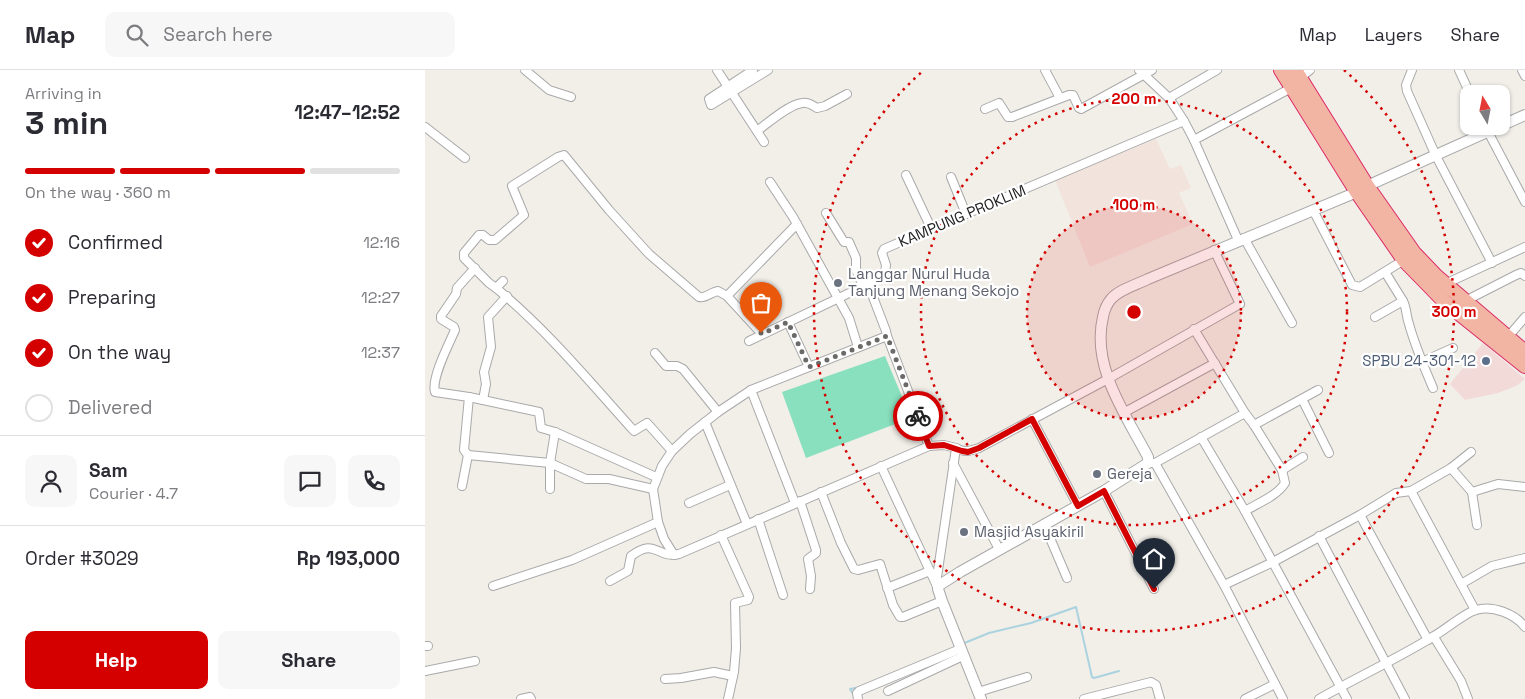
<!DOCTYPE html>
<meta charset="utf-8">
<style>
body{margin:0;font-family:"Space Grotesk",sans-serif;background:#f7f7f7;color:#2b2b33;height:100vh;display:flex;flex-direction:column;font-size:19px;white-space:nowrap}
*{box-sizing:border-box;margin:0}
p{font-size:16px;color:#7c7c81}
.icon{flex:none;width:28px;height:28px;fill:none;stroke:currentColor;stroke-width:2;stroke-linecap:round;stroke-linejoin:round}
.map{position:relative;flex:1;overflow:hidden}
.sheet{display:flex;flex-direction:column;background:#fff;width:425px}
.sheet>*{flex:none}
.needle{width:32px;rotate:350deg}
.tools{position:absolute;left:1035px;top:15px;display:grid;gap:10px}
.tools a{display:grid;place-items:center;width:50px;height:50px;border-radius:10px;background:#fff;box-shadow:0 1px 4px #0004;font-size:25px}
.pin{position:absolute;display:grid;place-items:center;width:42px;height:42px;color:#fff;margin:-51px -21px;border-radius:50% 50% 50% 0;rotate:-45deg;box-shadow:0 0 5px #0007}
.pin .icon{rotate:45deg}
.courier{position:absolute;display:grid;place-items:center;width:50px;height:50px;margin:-25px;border:4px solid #d40000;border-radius:50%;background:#fff;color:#222;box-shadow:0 1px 6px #0007}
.headline em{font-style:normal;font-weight:700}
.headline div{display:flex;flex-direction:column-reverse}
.headline{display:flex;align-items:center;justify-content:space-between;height:85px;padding:0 25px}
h1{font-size:32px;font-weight:700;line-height:38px}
.bar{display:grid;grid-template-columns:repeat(4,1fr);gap:8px 5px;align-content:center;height:60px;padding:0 25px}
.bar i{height:6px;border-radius:4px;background:#e1e1e2}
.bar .on{background:#d40000}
.bar p{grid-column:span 4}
.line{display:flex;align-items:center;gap:12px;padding:0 25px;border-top:1px solid #e1e1e2}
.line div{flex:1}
.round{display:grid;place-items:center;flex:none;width:52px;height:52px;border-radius:10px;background:#f7f7f7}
ol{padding:0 25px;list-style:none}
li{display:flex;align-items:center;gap:15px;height:55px}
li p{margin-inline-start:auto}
li .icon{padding:5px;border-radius:50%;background:#d40000;color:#fff;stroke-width:4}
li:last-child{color:#7c7c81}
li i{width:28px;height:28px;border:2px solid #e1e1e2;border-radius:50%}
.cta{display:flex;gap:10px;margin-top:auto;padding:10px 25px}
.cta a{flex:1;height:58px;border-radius:10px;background:#d40000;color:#fff;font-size:20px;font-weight:700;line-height:58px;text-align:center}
.cta a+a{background:#f7f7f7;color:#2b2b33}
header{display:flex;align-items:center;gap:30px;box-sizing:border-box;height:70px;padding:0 25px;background:#fff;border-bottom:1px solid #e1e1e2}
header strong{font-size:24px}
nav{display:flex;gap:28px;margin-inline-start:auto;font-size:18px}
.search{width:350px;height:45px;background:#f7f7f7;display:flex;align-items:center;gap:12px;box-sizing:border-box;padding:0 18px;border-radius:10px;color:#7c7c81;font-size:19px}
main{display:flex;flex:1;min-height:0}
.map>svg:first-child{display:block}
.commercial{fill:#f2dad9}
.military{fill:#f3e3dd}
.pitch{fill:#88e0be}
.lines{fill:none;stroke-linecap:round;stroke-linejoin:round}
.stream{stroke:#aad3df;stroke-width:2}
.minor-casing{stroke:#a9a9a9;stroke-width:10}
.tertiary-casing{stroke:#a9a9a9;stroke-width:12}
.trunk-casing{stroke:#dc2a67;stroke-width:16}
.minor{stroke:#fff;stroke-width:8}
.tertiary{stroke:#fff;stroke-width:10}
.trunk{stroke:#f2b4a3;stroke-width:14}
.done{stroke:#6b6a68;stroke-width:5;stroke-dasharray:0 9}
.route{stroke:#d40000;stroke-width:6}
.ring{fill:none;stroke:#d40000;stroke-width:2.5;stroke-dasharray:2.5 5}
.worship-dot{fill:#6b7280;stroke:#fff;stroke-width:2}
.service-dot{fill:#5c6f8a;stroke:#fff;stroke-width:2}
.labels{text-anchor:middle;stroke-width:4.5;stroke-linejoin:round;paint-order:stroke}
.street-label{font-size:15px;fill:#222;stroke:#fff}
.worship-label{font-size:15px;fill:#5b616d;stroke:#fff;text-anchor:start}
.service-label{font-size:15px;fill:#4e5e75;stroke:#fff;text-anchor:end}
.centre{fill:#d40000;stroke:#fff;stroke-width:2.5}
.ring-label{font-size:15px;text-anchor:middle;font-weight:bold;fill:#d40000;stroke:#fff;stroke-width:4.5;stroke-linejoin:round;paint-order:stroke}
</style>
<header>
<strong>Map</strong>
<div class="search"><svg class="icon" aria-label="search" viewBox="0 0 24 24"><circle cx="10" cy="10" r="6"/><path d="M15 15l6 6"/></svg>Search here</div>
<nav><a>Map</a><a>Layers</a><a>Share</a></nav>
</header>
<main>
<section class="sheet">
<div class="headline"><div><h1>3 min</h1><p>Arriving in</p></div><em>12:47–12:52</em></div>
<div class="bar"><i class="on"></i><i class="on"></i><i class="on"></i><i></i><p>On the way · 360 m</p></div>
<ol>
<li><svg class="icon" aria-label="check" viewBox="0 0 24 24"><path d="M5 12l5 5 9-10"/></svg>Confirmed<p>12:16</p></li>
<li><svg class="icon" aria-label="check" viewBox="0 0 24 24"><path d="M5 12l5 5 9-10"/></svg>Preparing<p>12:27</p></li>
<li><svg class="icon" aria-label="check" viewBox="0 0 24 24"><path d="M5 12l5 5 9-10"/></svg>On the way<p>12:37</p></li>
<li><i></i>Delivered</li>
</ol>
<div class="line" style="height:90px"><a class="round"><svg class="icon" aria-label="person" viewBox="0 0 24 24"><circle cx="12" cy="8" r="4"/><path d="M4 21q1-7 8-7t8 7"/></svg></a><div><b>Sam</b><p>Courier · 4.7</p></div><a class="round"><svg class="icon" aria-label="chat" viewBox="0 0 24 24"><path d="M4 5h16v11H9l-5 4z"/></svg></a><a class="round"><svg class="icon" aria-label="phone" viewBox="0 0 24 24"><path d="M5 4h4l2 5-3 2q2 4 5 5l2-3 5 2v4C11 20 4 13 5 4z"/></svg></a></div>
<div class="line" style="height:65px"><div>Order #3029</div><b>Rp 193,000</b></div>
<div class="cta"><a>Help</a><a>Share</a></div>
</section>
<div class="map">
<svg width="1100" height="629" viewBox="0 0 1100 629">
<rect width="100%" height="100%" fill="#f2efe9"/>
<polygon class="commercial" points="1058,273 1100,309 1091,316 1073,323 1040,330 1025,314"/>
<polygon class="military" points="731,69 745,99 756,95 766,118 754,123 768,154 665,197 630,110"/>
<polygon class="pitch" points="460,286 486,348 381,388 357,322"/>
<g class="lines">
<g class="stream">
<polyline points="537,574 564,563 606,553 651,537 667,607 669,608 694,601"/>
<polyline points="430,627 425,619 436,617"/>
</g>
<g class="minor-casing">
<g id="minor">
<polyline points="100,0 124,20 146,27"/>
<polyline points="292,0 339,72"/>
<polyline points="328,0 284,29 286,35 343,0"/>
<polyline points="620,0 635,28"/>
<polyline points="714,0 744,28 759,51"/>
<polyline points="987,0 981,15 982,21 1011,86 1067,193"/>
<polyline points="1034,0 1045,24"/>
<polyline points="1097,0 1100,6"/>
<polyline points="875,8 885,0"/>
<polyline points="744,28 792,0"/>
<polyline points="560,39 574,33 583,47 587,47 644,25 648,25 654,38 656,39 727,0"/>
<polyline points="1060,56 1100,132"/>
<polyline points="0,57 40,88"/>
<path d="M 332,61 C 343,53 363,35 377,33 C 383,32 387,35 392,38 L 400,36 L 422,24"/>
<polyline points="481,105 506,158"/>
<polyline points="526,107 541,144"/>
<polyline points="345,112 368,147 424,248 433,277"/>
<polyline points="888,140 927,215 935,217 979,190"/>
<polyline points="401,143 419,172 424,172 431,188 431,200 438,216"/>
<polyline points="819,168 867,253"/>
<polyline points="813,170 769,70 868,17"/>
<path d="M 50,198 L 32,218 L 31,224 L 16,246 L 16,249 L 29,257 L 30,260 C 24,274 6,308 10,322 L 44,327 L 114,342 L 116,358 L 130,362 L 231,407"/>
<path d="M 78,211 L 71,218 C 122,260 165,312 209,361 L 222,353 L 247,381"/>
<polyline points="1020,214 1100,177"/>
<path d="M 71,218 L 64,213 L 39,188 L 39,183 L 54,165 L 58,165 L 64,170 L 70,170 L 99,145 L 87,116 L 133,87 L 139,85 L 184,140 L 224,184 L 274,227 C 280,229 286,222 293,221 L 302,226 L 337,264"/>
<polyline points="302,226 372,154"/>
<path d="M 978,231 C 982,239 981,246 984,254 C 990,276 999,297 1008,318"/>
<polyline points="1040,231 1091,205 1096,203 1100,206"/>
<polyline points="950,247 978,231 960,202"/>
<polyline points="363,252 384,297"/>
<polyline points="462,266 504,376"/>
<polyline points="1082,268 1100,247"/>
<polyline points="324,271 443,214 460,204 461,195 457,183 459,179 759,51 769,70"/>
<polyline points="230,283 241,296 252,296 258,299 293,342"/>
<polyline points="997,292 1028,278"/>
<polyline points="326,320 370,433"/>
<polyline points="44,327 39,380 43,385 125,393 130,362"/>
<polyline points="877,329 904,383"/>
<polyline points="58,330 61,314 59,302 66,277 63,247 82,226"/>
<polyline points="700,342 790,293"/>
<polyline points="820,343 829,355 893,320"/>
<polyline points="607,349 653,436"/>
<polyline points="280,352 322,454"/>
<polyline points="776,367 820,441 922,629"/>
<path d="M 531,378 C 540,383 545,381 554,378 L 683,309 L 815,234 L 789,180"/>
<polyline points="528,393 574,479"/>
<polyline points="725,393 730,393 820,343 769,259"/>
<polyline points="730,393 799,515 858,629"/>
<polyline points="456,396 511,514"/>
<polyline points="1026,398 1047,422 1073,414 1100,417"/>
<polyline points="857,400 878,387"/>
<polyline points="37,416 43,385"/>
<polyline points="125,419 125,393 161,409 184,409 228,419"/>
<polyline points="679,421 729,519"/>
<polyline points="986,421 1050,540"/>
<polyline points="396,422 416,473 429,499 433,500 455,494 468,535 475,547 478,547 517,531"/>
<polyline points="1047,422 1052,455"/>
<polyline points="375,431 391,480 391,483 383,489 386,506 385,519"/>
<polyline points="264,433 305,415"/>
<path d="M 820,441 C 833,433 852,426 860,413 L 857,400 L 829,355"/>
<polyline points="935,445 1003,570"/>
<polyline points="333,449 358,525"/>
<polyline points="619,454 642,508"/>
<polyline points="296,465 324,527 323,530 310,533 311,578 309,602 303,629"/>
<polyline points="894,466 980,629"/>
<polyline points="249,485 239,469 233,452 228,419 237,396 247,381 265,364 293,342 326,320 462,266 461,261 443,214"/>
<path d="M 185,511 L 203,501 L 206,486 C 231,467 231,489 254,484 L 504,376 L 519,375 L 531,378 L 511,514"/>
<polyline points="1036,514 1067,496 1100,488"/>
<polyline points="799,515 848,492 935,445 971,423 986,421 1026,398 1046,382"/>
<polyline points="68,516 147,490 233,452"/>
<polyline points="462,518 505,501"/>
<polyline points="1009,567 1036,611 1043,629"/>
<polyline points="0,576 3,576"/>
<polyline points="0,601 50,591"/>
<polyline points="240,609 256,608 289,602 308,606"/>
<polyline points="463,621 538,586"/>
<polyline points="553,622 602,607"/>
<polyline points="96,629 105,627 106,629"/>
<polyline points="433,629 432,623 434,621 535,579"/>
<polyline points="659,629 726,612 731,615 735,629"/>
<polyline points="820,629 850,614"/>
<path d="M 894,629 C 932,607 972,589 1009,566 C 1020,560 1041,542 1051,540 C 1068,535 1090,544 1100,557"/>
</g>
</g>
<g class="tertiary-casing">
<g id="tertiary">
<polyline points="942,116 1100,45"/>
<path d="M 556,629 L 517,531 L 513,519 L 513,516 L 535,502 L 679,421 L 723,393 L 723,387 C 701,345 666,297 678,247 C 679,241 682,234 686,229 C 695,219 711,215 723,209 L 932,122"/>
</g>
</g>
<g class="trunk-casing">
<g id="trunk">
<polyline points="856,0 932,122 979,190 1020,232 1100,296"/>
<polyline points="870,0 942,116 989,183 1011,206 1100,282"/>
</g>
</g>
<use href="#minor" class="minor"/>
<use href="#tertiary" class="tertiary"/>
<use href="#trunk" class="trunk"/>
</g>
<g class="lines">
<polyline class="done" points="336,263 337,264 363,252 384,297 462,266 493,346"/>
<polyline class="route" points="493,346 504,376 519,375 537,381 543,382 554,378 607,349 653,436 679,421 729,519"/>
</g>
<circle cx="709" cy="242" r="107" fill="#d40000" fill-opacity=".12"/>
<g class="ring">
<circle cx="709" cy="242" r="107"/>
<circle cx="709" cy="242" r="213"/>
<path d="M919 0A320 320 0 1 1 499 0"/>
</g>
<g class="worship-dot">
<circle cx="413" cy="213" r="5"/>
<circle cx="672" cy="404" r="5"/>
<circle cx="539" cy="462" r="5"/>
</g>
<circle class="service-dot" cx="1061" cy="291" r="5"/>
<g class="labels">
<g class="street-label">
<text transform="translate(537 146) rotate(-23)" y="5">KAMPUNG PROKLIM</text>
</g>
<g class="worship-label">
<text x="423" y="209">Langgar Nurul Huda<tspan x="423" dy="17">Tanjung Menang Sekojo</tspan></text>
<text x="682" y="409">Gereja</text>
<text x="549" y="467">Masjid Asyakiril</text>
</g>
<g class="service-label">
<text x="1051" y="296">SPBU 24-301-12</text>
</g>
</g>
<circle cx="709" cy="242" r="8" class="centre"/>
<g class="ring-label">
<text x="709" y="34">200 m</text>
<text x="709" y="140">100 m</text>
<text x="1029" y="247">300 m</text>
</g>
</svg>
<div class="tools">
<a><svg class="needle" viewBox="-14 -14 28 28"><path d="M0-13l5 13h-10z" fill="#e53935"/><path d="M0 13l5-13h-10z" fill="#7c7c81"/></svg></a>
</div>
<div class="pin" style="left:336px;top:263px;background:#ea580c"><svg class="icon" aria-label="bag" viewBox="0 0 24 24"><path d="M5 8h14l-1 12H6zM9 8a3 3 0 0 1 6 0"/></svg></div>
<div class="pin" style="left:729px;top:519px;background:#1f2937"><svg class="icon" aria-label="home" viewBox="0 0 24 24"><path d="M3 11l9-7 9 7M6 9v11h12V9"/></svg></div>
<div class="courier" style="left:493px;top:346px"><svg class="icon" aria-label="bike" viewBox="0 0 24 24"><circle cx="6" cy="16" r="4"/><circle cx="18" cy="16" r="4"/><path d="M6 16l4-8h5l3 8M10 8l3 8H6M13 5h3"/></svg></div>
</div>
</main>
